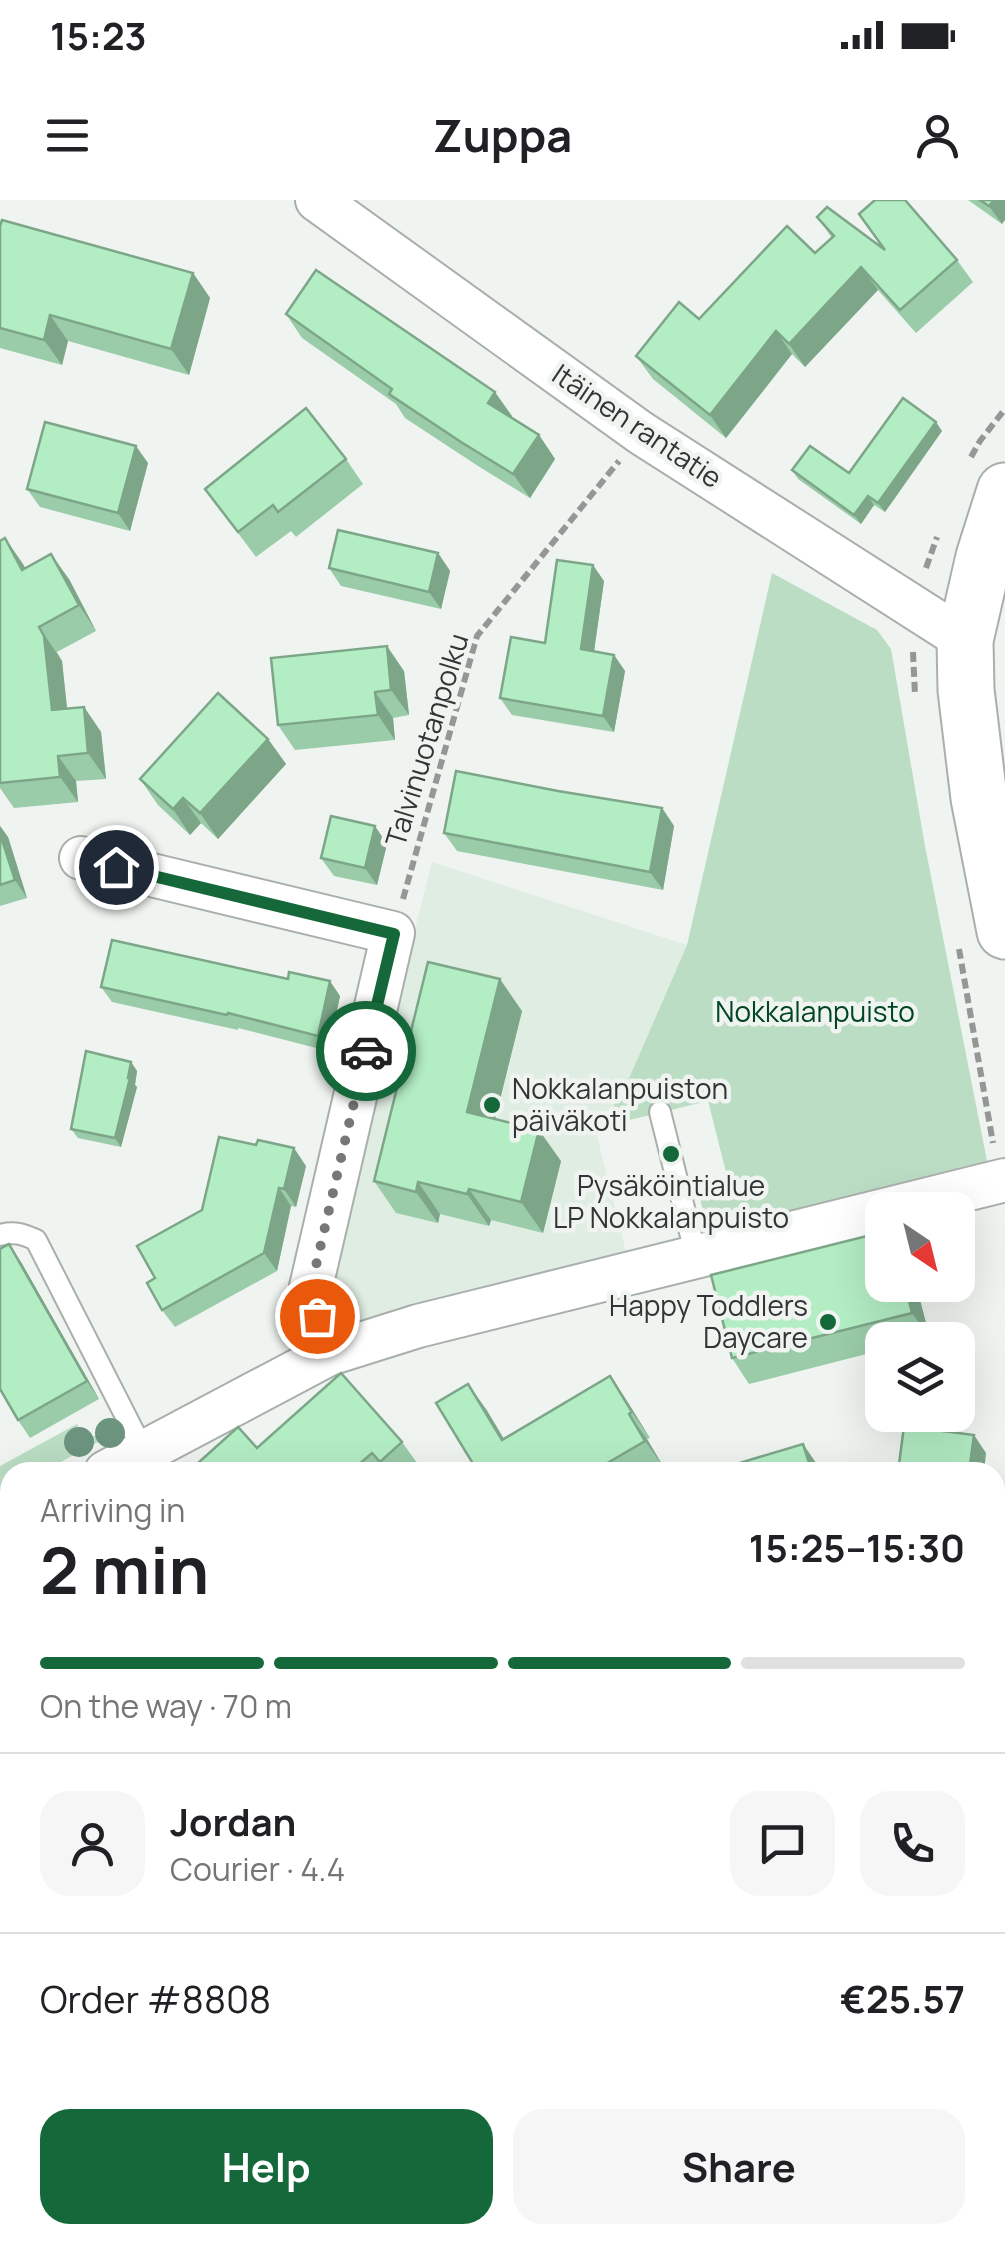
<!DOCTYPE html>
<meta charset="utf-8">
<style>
body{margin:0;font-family:Manrope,sans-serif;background:#f6f6f6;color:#202124;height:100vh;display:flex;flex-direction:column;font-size:38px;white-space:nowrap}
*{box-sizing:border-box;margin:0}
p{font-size:32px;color:#757577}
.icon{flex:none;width:55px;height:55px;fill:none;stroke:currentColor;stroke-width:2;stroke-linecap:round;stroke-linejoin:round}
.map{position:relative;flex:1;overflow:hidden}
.panel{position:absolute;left:0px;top:1262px;width:1005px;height:782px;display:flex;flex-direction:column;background:#fff;border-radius:30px 30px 0 0;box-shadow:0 10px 40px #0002}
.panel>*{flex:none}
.needle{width:65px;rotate:145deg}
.fabs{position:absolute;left:865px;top:992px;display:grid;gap:20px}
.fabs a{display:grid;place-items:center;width:110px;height:110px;border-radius:20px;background:#fff;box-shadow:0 10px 40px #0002;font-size:50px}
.pin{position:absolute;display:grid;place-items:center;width:85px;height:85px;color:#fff;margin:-42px;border:5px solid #fff;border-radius:50%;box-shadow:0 2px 10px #0007}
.courier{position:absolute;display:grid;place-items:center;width:100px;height:100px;margin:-50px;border:8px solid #156839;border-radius:50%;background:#fff;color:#222;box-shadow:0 2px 12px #0007}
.head em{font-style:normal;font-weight:700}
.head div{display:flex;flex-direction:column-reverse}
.head{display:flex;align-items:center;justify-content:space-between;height:170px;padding:0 40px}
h1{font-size:65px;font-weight:700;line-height:75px}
.bar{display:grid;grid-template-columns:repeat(4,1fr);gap:15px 10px;align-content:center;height:120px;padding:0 40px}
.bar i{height:12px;border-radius:8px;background:#e0e0e0}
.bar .active{background:#156839}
.bar p{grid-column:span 4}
.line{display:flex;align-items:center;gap:25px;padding:0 40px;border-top:2px solid #e0e0e0}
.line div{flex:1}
.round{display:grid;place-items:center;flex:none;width:105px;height:105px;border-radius:30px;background:#f6f6f6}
.action{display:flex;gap:20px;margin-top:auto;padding:20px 40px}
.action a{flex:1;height:115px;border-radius:30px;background:#156839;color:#fff;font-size:40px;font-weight:700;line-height:115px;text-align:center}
.action a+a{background:#f6f6f6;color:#202124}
.status{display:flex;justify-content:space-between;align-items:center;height:70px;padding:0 50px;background:#fff;direction:ltr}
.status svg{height:28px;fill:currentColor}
header{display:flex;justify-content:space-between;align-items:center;height:130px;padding:0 40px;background:#fff;font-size:45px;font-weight:700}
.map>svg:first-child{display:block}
.built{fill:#e0ede3}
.green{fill:#baddc3}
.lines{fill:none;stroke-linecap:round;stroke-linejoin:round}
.service-casing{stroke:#a9afab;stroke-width:24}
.minor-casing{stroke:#a9afab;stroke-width:46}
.secondary-casing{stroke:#a9afab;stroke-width:59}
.path{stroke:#949795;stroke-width:6;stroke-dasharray:10 5;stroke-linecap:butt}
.service{stroke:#fff;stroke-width:20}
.minor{stroke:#fff;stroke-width:42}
.secondary{stroke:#fff;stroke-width:55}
.tree{fill:#6c947f}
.wall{fill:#9acca9}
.shaded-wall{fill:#7da689}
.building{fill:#b3edc4;stroke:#7da689;stroke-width:2.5}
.done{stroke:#757876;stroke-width:10;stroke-dasharray:0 18}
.route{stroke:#156839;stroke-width:12}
.poi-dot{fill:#156839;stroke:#eff4f0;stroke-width:4}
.labels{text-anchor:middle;stroke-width:9;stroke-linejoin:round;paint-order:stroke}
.street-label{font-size:28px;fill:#333534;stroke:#eff4f0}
.park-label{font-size:28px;fill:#004622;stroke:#eff4f0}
.poi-label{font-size:28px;fill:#333534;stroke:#eff4f0;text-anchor:start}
</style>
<div class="status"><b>15:23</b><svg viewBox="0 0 49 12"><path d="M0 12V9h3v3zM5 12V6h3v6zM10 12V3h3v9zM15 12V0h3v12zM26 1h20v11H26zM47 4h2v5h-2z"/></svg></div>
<header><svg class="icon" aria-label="menu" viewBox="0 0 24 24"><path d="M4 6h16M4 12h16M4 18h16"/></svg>Zuppa<svg class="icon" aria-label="person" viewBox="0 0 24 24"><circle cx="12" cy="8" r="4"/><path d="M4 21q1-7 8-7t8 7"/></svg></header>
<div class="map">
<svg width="1005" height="2044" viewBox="0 0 1005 2044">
<rect width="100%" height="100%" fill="#eff4f0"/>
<polygon class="built" points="432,662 687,745 624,890 596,932 626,1052 424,1111 340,1130 330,1097 333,1051"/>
<g class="green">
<polygon points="772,373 877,430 891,449 925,646 990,976 712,1034 707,1024 698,992 729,984 708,901 613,924 604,920 624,890 687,745"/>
<polygon points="77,1224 86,1241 111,1226 115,1233 42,1272 10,1272 10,1290 0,1295 0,1266"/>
<polygon points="1005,1367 1003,1400 1005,1401 1005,1774 995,1783 995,1376"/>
<polygon points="10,1952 10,2035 850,2035 844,2044 0,2044 0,1954"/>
</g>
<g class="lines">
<g class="service-casing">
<g id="service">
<polyline points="660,912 696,1056"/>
<path d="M 0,1035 C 14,1031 23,1034 36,1040 L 144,1252"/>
<polyline points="731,2044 733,2035"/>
</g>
</g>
<g class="minor-casing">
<g id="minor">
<polyline points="317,0 641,233 965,440"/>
<polyline points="81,658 393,733 311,1087 317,1116 329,1154"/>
<polyline points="106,1272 329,1154 418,1126 1005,980"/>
<polyline points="0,1927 10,1924"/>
</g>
</g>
<g class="secondary-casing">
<g id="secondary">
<polyline points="1005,291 984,357 965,440 966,490 979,598 1005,731"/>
<polyline points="995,1845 1005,1827"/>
<polyline points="871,2044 877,2035"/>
</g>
</g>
<g class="path">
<polyline points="971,257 980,241 1005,209"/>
<polyline points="926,368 937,337"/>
<polyline points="913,452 915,495"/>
<polyline points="403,699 477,436 619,261"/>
<polyline points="959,749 993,943"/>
<polyline points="0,1329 10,1323"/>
<polyline points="995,1430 1005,1414"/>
<polyline points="0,1722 10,1734"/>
<polyline points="995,1942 1005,1925"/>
<polyline points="170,2041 183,2044"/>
<polyline points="367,2044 381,2035"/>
<polyline points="932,2044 938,2035"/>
</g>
<use href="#service" class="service"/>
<use href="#minor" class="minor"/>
<use href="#secondary" class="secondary"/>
</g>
<g class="tree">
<circle cx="110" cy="1233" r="15"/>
<circle cx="79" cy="1242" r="15"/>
</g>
<g class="wall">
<polygon points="968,0 1005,0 1002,24"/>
<polygon points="817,17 884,49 957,60 973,82 916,133 878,90 805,167 792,154 726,238 653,179 636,156 815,53 832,38"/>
<polygon points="0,26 193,73 210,98 189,175 68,141 62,165 0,148"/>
<polygon points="286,114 512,216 511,217 539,235 555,259 530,298 478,266 405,218 396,204 302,138"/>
<polygon points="942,231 885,312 874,305 861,324 798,279 792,270 849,273"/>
<polygon points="346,259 363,284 296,337 291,331 256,357 205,289"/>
<polygon points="148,263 130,331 40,307 27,289"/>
<polygon points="5,338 25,368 69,379 96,431 57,452 62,461 67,509 84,507 101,532 106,579 76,581 78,602 14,608 0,588 0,341"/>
<polygon points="438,353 450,371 441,409 341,386 329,368"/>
<polygon points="604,381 594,452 614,455 625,471 614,532 512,515 500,498 545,443"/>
<polygon points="404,471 409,515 393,518 395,540 295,550 278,525"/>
<polygon points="268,539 286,564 218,639 201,623 190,635 158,605 140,579"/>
<polygon points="558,591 662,608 674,626 663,690 457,651 444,633"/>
<polygon points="0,626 8,637 27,698 0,706"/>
<polygon points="387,644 377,685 334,676 321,658"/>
<polygon points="288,779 340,796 328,851 238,828 238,830 112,802 101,787"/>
<polygon points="522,811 495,919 561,961 543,1033 491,1020 489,1026 440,1014 438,1023 396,1013 374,981"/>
<polygon points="131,862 137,871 135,885 137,887 121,947 78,938 71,929"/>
<polygon points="306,966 296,1007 291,1006 277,1071 175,1127 162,1110 155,1078"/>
<polygon points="21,1062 99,1199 30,1238 18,1220"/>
<polygon points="882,1085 916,1085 930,1138 923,1140 882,1140 882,1150 749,1184 732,1158"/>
<polygon points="610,1176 650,1238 647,1239 663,1266 652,1272 478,1272 486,1209 504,1239"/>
<polygon points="402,1242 420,1267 414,1272 188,1272 257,1248"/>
<polygon points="10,1351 10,1448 0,1437 0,1361"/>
<polygon points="0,1525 10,1540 10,1588 0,1597"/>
</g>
<g class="shaded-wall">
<polygon points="994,0 1005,0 1005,20 1002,24 989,6"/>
<polygon points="861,67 878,90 805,167 789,144"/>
<polygon points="193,73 210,98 189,175 171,149"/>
<polygon points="50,115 68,141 62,165 44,140"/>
<polygon points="776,131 792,154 726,238 710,215"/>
<polygon points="495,192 512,216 505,227 488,203"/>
<polygon points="936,222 942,231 885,312 878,303"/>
<polygon points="539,235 555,259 530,298 513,274"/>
<polygon points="136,246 148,263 130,331 118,313"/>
<polygon points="868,296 874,305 861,324 854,315"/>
<polygon points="5,338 23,364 40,395 22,370"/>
<polygon points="438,353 450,371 441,409 429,392"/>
<polygon points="51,354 69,379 96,431 79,405"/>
<polygon points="593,365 604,381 592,465 581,449"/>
<polygon points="39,427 62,461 70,536 52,510"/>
<polygon points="387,446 404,471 409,515 391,490"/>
<polygon points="614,455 625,471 614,532 603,516"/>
<polygon points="375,492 393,518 395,540 378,515"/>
<polygon points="84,507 101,532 106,579 88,553"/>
<polygon points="268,539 286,564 218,639 200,613"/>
<polygon points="58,556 76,581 78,602 60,577"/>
<polygon points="183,598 201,623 190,635 173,609"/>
<polygon points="662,608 674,626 663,690 650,672"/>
<polygon points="0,626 8,637 27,698 15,680 0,634"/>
<polygon points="375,626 387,644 377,685 365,668"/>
<polygon points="500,779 522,811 489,944 467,912"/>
<polygon points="330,781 340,796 328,851 318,836"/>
<polygon points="131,862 137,871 135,885 137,887 121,947 115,938"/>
<polygon points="539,930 561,961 543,1033 521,1002"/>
<polygon points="294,948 306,966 296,1007 284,989"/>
<polygon points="418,982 440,1014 438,1023 416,992"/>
<polygon points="279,988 291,1006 277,1071 264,1053"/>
<polygon points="469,989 491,1020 489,1026 467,994"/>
<polygon points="9,1044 21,1062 99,1199 87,1181"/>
<polygon points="905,1085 916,1085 930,1138 912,1113"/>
<polygon points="610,1176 627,1201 650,1238 632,1212"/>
<polygon points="468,1184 486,1209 520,1266 502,1240"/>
<polygon points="629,1214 647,1239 663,1266 645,1241"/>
<polygon points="974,1235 986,1253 984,1272 969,1272"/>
<polygon points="803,1244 821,1270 822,1272 812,1272"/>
</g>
<g class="building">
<polygon points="875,0 905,0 957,60 900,110 861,67 789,144 776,131 710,215 636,156 679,102 699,119 787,26 815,53 834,36 817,17 827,7 885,50 859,14"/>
<polygon points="980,0 994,0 989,6"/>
<polygon points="2,20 193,73 171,149 50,115 44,140 0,128 0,26"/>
<polygon points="316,70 495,192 488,203 539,235 513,274 461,242 389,194 392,189 286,114"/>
<polygon points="903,198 936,222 878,303 868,296 854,315 792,270 810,246 849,273"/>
<polygon points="306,208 346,259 278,312 273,305 238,332 205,289"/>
<polygon points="45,222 136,246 118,313 27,289"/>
<polygon points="338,330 438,353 429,392 329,368"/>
<polygon points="5,338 22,370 51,354 79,405 39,427 44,436 52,510 84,507 88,553 58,556 60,577 0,583 0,341"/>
<polygon points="557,360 593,365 581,449 614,455 603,516 500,498 511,437 545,443"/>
<polygon points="387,446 391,490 375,492 378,515 278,525 271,458"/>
<polygon points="218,493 268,539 200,613 183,598 173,609 140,579"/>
<polygon points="456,571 558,591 662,608 650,672 444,633"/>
<polygon points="331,616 375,626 365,668 321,658"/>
<polygon points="0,634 15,680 0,685"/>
<polygon points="112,740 288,779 289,772 330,781 318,836 228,813 227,815 101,787"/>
<polygon points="428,762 500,779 467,912 539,930 521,1002 469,989 467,994 418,982 416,992 374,981"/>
<polygon points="86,851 131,862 128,878 130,878 115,938 71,929"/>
<polygon points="219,937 256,945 258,940 294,948 284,989 279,988 264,1053 162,1110 147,1083 155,1078 137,1046 202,1010"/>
<polygon points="879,1033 882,1033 882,1085 905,1085 912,1113 732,1158 711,1075"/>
<polygon points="9,1044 87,1181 18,1220 0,1189 0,1049"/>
<polygon points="341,1173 402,1242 380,1262 372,1253 350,1272 348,1272 345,1269 341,1272 311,1272 308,1269 304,1272 188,1272 238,1227 257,1248"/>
<polygon points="610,1176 632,1212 629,1214 645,1241 592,1272 478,1272 436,1203 468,1184 502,1240"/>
<polygon points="904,1226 974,1235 969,1272 898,1272"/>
<polygon points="803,1244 812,1272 738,1272 736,1264"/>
<polygon points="10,1351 10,1441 0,1431 0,1361"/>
<polygon points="0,1525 10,1540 10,1559 0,1568"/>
<polygon points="10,1778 10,1832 8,1833 0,1821 0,1785"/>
</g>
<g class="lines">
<polyline class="done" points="317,1116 311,1087 366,851"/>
<polyline class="route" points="116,667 394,734 366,851"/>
</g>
<g class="poi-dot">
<circle cx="492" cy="905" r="10"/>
<circle cx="671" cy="954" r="10"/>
<circle cx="828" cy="1122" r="10"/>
</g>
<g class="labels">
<g class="street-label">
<text transform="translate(637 226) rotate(34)" y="10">Itäinen rantatie</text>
<text transform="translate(427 540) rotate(-73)" y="10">Talvinuotanpolku</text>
</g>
<g class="park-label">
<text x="815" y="822">Nokkalanpuisto</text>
</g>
<g class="poi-label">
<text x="512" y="899">Nokkalanpuiston<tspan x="512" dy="32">päiväkoti</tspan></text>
<text x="671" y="996" text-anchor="middle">Pysäköintialue<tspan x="671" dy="32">LP Nokkalanpuisto</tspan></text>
<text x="808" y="1116" text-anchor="end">Happy Toddlers<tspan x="808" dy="32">Daycare</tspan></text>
</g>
</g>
</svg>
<div class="fabs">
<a><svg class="needle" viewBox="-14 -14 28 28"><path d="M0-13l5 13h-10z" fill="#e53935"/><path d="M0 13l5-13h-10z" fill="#757577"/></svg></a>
<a><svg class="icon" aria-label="layers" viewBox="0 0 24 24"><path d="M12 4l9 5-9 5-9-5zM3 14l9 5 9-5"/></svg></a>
</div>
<div class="pin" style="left:317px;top:1116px;background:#ea580c"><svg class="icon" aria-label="bag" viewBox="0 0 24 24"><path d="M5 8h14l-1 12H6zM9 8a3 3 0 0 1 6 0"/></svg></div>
<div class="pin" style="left:116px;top:667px;background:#1f2937"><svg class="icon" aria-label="home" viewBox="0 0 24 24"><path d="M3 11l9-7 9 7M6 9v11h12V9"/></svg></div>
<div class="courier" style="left:366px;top:851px"><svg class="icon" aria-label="car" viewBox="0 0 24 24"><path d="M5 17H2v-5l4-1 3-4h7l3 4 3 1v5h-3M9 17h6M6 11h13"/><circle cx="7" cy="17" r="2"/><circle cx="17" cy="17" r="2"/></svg></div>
<section class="panel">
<div class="head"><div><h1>2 min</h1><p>Arriving in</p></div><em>15:25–15:30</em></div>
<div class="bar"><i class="active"></i><i class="active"></i><i class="active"></i><i></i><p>On the way · 70 m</p></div>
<div class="line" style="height:180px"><a class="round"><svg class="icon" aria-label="person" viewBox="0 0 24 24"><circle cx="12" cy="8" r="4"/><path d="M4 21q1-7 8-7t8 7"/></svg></a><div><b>Jordan</b><p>Courier · 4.4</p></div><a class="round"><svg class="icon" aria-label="chat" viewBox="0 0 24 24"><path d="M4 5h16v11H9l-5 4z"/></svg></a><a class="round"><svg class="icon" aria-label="phone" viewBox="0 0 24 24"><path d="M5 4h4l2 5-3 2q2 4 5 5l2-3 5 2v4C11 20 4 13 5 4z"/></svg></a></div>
<div class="line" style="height:130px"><div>Order #8808</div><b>€25.57</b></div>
<div class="action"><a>Help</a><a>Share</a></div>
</section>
</div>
